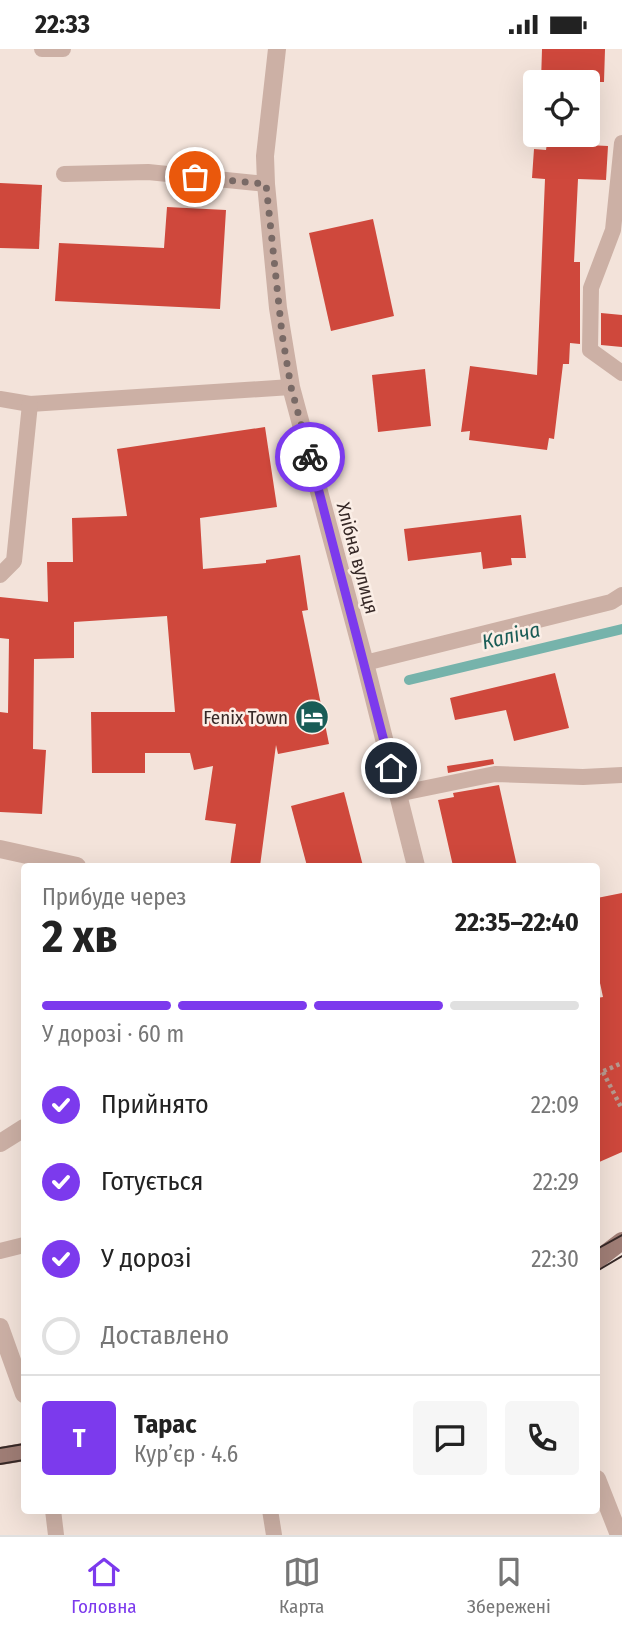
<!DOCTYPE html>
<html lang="uk">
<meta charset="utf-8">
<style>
body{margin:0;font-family:"Fira Sans Condensed",sans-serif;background:#f6f6f6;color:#222;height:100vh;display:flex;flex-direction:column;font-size:26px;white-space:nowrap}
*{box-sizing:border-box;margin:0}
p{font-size:23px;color:#767676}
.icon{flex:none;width:38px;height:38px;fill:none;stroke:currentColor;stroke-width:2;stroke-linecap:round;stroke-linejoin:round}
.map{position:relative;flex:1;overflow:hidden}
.details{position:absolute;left:21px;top:814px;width:579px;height:651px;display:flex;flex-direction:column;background:#fff;border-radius:7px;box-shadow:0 7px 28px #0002}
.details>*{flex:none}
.tools{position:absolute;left:523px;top:21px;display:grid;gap:14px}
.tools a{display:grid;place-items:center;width:77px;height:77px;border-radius:7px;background:#fff;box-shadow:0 7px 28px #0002;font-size:35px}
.pin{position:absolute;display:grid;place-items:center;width:60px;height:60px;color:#fff;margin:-30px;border:4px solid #fff;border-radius:50%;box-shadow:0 2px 7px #0007}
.courier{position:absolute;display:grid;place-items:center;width:70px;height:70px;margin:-35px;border:5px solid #7c3aed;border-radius:50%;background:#fff;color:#222;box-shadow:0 2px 9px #0007}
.head em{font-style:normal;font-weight:700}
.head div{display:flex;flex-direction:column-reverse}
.head{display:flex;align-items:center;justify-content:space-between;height:119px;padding:0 21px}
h1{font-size:46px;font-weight:700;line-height:52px}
.bar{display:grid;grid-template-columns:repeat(4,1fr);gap:10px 7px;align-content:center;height:84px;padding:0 21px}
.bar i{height:9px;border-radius:5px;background:#e0e0e0}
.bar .on{background:#7c3aed}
.bar p{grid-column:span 4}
.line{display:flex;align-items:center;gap:18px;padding:0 21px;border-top:2px solid #e0e0e0}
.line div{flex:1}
.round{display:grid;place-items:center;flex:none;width:74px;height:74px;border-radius:7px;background:#f6f6f6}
ol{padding:0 21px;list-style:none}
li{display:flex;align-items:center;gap:21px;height:77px}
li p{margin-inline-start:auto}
li .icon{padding:7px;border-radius:50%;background:#7c3aed;color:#fff;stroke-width:4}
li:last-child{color:#767676}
li i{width:38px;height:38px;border:4px solid #e0e0e0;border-radius:50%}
.status{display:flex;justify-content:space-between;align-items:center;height:49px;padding:0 35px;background:#fff;direction:ltr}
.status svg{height:19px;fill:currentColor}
.tabs{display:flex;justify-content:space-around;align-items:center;height:98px;border-top:2px solid #e0e0e0;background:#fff;font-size:19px;color:#767676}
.tabs a{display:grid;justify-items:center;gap:4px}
.tabs .on{color:#7c3aed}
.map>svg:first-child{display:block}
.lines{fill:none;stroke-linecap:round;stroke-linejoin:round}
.stream{stroke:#76b3ab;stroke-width:10}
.building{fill:#cf483c}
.path{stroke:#b89a8f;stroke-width:4.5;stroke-dasharray:3.5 3.5;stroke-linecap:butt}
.lane{stroke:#ccb0a5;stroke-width:16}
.street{stroke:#ccb0a5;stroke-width:18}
.secondary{stroke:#a07e76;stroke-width:18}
.tram{stroke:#372927;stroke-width:2}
.done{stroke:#796a66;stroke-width:7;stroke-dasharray:0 12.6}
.route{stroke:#7c3aed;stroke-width:9}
.labels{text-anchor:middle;stroke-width:5;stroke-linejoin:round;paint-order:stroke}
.street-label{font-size:19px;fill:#372927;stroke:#fbeee6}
.poi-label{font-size:19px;fill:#372927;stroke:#fbeee6;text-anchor:end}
.water-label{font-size:21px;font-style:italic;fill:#195c56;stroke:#fbeee6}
</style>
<div class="status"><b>22:33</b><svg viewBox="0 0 49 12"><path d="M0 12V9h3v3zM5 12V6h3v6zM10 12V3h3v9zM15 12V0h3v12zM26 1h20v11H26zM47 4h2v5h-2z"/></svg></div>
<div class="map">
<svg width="622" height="1486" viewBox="0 0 622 1486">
<rect width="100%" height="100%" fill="#f3e3da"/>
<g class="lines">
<polyline class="stream" points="409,631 622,580"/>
</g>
<g class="building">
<polygon points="542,0 605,0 604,33 541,33"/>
<polygon points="547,94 608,97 606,131 578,130 574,213 580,213 580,295 570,294 569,315 563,315 554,390 549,389 547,401 469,391 470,382 461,383 470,317 537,326 545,130 532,129 534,100 546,101"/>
<polygon points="0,134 42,136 39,200 0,199"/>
<polygon points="167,158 226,161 220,260 55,252 59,194 164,199"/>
<polygon points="373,170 394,267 331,282 309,184"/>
<polygon points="601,264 622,266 622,298 601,296"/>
<polygon points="425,320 431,377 378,383 372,326"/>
<polygon points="265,378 277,458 200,469 203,520 266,514 266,511 300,506 308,561 302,562 329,695 278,705 276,696 260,817 230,817 236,775 205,771 213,717 194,721 190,704 145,704 145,724 92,724 91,663 175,663 167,567 74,573 74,609 34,610 33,700 46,701 42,765 0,763 0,663 8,664 9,590 0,589 0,548 48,553 47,513 73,513 72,469 127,467 117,400"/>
<polygon points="521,466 526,509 511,509 512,516 483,520 481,503 408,512 404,480"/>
<polygon points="555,624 569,679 514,692 506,661 455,671 450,649"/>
<polygon points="493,710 494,715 448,724 447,717"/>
<polygon points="499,736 517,817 453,817 438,751 454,748 453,744"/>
<polygon points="344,743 363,817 307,817 291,757"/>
<polygon points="622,844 622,1103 597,1114 597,949 603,948 597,920 597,849"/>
</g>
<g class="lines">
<g class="path">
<polyline points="603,1023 622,1060"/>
<polyline points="597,1025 622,1014"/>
</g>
<g class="lane">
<polyline points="42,0 63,0"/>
<polyline points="622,94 613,181 591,239 590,301 622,324"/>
<polyline points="64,125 148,123 266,135"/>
<polyline points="0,350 30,355 291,338"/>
<polyline points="0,526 14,512 30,355"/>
<polyline points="365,614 611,553 622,546"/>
<polyline points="397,745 495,725 583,728 622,726"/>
<polyline points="0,1202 24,1196"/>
<polyline points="53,1461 56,1486"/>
<polyline points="270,1461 274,1486"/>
</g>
<g class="street">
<polyline points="277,0 265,107 266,135 278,259 291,338 365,614 416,817"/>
<polyline points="0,800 77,817"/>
<polyline points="0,1094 24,1079"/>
<polyline points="0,1278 24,1345"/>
<polyline points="597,1430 619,1486"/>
</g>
<g class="secondary">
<polyline points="597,1211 622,1192"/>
<polyline points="0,1407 24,1403"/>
</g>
<g class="tram">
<polyline points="597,1200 622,1186"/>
<polyline points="597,1222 622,1207"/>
<polyline points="0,1399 24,1395"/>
<polyline points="0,1415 24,1411"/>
</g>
</g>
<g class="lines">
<polyline class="done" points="195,128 266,135 282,285 291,338 310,408"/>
<polyline class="route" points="310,408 391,719"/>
</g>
<defs>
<g id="hotel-disc" transform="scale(1.75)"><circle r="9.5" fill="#195c56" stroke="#fbeee6"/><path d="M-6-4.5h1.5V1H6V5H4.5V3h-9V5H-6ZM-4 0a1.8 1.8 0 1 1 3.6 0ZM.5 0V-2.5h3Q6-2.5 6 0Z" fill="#fff"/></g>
</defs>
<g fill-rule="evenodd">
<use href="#hotel-disc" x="312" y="668"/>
</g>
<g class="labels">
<g class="street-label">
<text transform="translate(358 509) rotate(75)" y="7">Хлібна вулиця</text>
</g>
<g class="poi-label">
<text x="288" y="675">Fenix Town</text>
</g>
<g class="water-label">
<text transform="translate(511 587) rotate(-13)" y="7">Каліча</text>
</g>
</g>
</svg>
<div class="tools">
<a><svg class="icon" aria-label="locate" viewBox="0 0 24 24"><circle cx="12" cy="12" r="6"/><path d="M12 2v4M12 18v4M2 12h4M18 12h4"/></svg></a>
</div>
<div class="pin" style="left:195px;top:128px;background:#ea580c"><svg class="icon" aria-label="bag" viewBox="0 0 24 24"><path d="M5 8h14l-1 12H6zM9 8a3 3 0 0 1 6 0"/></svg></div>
<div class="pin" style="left:391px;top:719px;background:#1f2937"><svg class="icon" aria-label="home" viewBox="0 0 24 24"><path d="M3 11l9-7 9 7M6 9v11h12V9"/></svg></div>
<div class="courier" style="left:310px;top:408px"><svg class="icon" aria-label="bike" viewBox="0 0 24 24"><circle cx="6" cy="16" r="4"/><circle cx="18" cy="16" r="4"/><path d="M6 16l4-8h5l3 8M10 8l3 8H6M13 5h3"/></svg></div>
<section class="details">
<div class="head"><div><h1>2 хв</h1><p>Прибуде через</p></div><em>22:35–22:40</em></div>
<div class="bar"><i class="on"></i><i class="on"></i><i class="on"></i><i></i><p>У дорозі · 60 m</p></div>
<ol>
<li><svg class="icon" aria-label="check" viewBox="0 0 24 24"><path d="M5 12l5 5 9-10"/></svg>Прийнято<p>22:09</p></li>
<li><svg class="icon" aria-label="check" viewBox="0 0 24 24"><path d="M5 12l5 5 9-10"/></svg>Готується<p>22:29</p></li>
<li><svg class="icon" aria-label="check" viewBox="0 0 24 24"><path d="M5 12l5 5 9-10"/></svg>У дорозі<p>22:30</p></li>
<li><i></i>Доставлено</li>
</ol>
<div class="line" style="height:126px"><b class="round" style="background:#7c3aed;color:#fff">Т</b><div><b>Тарас</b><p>Кур’єр · 4.6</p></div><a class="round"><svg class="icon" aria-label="chat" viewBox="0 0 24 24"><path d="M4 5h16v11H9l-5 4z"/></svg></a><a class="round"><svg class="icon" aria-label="phone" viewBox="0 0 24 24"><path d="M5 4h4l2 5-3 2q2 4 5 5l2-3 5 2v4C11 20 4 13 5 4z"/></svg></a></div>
</section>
</div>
<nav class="tabs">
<a class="on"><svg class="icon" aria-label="home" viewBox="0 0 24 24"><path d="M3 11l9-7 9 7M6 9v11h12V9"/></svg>Головна</a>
<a><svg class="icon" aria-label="map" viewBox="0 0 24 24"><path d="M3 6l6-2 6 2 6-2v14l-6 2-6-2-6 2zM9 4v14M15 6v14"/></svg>Карта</a>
<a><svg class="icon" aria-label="saved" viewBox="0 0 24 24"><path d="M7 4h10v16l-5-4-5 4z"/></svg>Збережені</a>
</nav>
